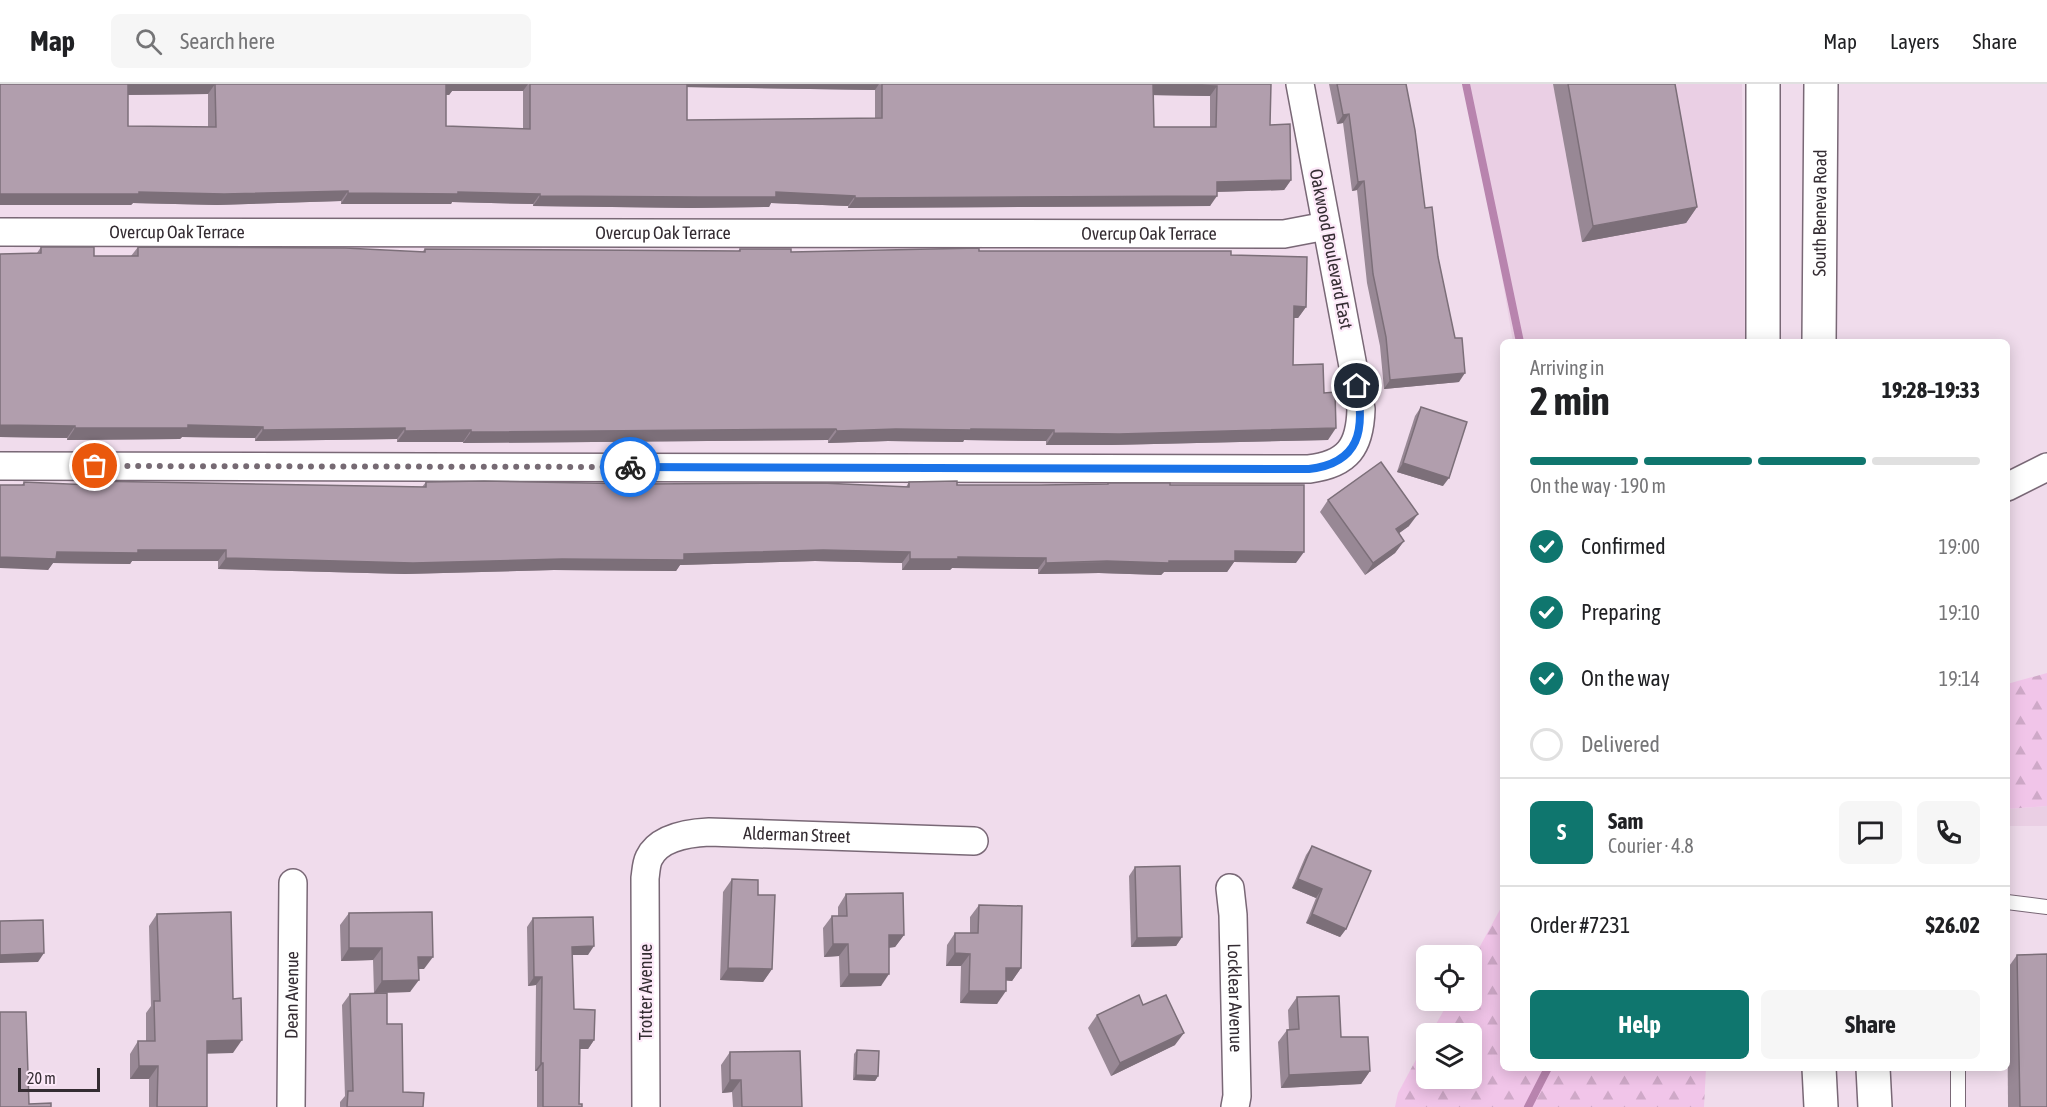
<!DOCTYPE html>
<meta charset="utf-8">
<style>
body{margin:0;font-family:"Asap Condensed",sans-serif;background:#f6f6f6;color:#202124;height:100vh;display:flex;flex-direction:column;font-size:22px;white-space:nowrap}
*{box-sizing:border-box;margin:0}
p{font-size:20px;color:#757577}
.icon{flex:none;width:33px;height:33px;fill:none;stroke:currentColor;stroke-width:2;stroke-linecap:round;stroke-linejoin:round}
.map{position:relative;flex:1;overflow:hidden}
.side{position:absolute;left:1500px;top:255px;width:510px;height:732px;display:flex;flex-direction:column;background:#fff;border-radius:9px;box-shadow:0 3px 15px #0003}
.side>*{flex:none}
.controls{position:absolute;left:1416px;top:861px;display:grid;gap:12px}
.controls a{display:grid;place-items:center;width:66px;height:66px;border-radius:9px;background:#fff;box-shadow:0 3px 15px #0003;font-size:30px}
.scale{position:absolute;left:18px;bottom:15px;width:82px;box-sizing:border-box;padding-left:6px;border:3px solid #342c32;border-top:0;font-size:16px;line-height:21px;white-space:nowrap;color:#342c32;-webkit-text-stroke:4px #fde9f9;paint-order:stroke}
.pin{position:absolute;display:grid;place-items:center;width:51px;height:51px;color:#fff;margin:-26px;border:3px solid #fff;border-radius:50%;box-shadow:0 2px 6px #0007}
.courier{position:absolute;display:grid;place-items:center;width:60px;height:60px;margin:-30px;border:4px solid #1a73e8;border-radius:50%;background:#fff;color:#222;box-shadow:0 2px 8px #0007}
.head em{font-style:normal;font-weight:700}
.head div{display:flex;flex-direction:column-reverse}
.head{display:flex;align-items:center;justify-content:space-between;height:102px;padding:0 30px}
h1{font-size:39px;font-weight:700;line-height:45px}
.bar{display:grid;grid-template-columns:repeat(4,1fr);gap:9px 6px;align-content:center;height:72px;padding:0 30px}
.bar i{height:8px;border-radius:4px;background:#e0e0e0}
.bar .on{background:#0f766e}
.bar p{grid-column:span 4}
.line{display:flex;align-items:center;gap:15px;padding:0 30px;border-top:2px solid #e0e0e0}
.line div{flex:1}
.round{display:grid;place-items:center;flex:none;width:63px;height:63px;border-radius:9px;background:#f6f6f6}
ol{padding:0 30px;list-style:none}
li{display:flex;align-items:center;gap:18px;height:66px}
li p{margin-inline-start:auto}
li .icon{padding:6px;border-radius:50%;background:#0f766e;color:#fff;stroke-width:4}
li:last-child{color:#757577}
li i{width:33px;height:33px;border:3px solid #e0e0e0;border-radius:50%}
.primary-button{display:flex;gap:12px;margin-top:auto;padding:12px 30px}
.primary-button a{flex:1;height:69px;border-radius:9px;background:#0f766e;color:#fff;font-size:24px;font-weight:700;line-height:69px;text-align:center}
.primary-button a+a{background:#f6f6f6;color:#202124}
header{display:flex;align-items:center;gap:36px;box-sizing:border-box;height:84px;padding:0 30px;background:#fff;border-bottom:2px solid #e0e0e0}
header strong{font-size:28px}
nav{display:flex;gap:33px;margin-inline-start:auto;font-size:21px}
.search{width:420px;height:54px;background:#f6f6f6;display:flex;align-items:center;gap:15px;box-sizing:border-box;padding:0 21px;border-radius:9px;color:#757577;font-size:22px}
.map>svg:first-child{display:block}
.built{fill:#eacfe4}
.forest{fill:url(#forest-firs)}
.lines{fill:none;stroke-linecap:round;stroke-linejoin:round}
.stream{stroke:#b884ae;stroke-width:8}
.lane-casing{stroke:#796876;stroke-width:16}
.street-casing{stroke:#796876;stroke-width:30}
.secondary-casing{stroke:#796876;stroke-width:36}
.lane{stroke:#fff;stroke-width:14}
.street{stroke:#fff;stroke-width:27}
.secondary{stroke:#fff;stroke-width:33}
.wall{fill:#988895;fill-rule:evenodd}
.shaded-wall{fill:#7c6f79}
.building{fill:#b19ead;stroke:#7c6f79;stroke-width:1.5;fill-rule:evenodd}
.done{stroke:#766a73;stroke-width:6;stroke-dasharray:0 10.8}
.route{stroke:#1a73e8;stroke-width:8}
.labels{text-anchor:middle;stroke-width:4.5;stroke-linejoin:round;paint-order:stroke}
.street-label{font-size:18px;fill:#342c32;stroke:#fde9f9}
</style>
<header>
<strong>Map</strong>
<div class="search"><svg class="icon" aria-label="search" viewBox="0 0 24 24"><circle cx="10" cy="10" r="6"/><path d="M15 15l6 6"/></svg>Search here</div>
<nav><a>Map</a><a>Layers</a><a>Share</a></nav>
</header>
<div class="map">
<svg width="2047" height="1023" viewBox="0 0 2047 1023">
<defs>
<pattern id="forest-firs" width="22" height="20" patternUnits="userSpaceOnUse" patternTransform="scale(1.5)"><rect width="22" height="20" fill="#f1c5e9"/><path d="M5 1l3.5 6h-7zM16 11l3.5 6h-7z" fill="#cfa9c8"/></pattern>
</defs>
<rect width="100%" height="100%" fill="#f0dcec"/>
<g class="built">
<polygon points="1469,0 1742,0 1745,258 1513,258"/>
<polygon points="2047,722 2047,742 2007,742 2007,725"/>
</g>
<g class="forest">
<polygon points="2047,589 2047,722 2007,725 2007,600"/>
<polygon points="1503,820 1503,984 1706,984 1704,1023 1395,1023 1398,1009 1426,957 1426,994 1472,994 1472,950 1431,949 1449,917 1472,916 1472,877"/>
</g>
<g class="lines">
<g class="stream">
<polyline points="1466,0 1520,258"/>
<polyline points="1528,1023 1548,984"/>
</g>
<g class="lane-casing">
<g id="lane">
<polyline points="2007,818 2047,823"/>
<polyline points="1958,1023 1958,984"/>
</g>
</g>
<g class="street-casing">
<g id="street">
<path id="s1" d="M 0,148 L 1284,150 L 1326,142"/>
<path d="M 0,382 L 1309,385 C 1348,380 1360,363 1361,325 L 1300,0"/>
<polyline points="2007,403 2047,383"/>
<path id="s2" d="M 1230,804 L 1233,831 L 1237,1012 L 1235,1023"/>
<path id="s3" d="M 291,1023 L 293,799"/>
<path id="s4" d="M 646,1023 L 645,794 C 646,788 646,780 649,774 C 659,753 688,749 709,748 L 974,757"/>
</g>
</g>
<g class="secondary-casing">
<g id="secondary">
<polyline points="1763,0 1763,258"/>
<path id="s5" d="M 1819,258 L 1821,0"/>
<polyline points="1819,984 1821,1023"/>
<polyline points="1873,984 1875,1023"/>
</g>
</g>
<use href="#lane" class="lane"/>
<use href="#street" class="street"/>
<use href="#secondary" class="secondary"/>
</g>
<g class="wall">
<path d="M 0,0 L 1271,0 L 1270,41 L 1291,96 L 1284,106 L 1217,108 L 1210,122 L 848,124 L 848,122 L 771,119 L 769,123 L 691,124 L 533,122 L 533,120 L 452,118 L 451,120 L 341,120 L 341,117 L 217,121 L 133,119 L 131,121 L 0,121 ZM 687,3 L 875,6 L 875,34 L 687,36 ZM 452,7 L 523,7 L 523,45 L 446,42 L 446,11 L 449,11 ZM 208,10 L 208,43 L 128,42 L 128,11 ZM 1153,11 L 1210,12 L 1210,43 L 1154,43 Z"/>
<polygon points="1329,0 1406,0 1425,124 1438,173 1459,298 1384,305 1380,262 1367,199 1357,106 1352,107 1343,39 1337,40"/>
<polygon points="1553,0 1675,0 1697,123 1686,139 1582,158"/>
<polygon points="41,163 94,172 131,172 138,163 422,168 425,165 738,167 740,165 791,168 979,167 1231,171 1306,223 1298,234 1294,234 1293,281 1324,309 1328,356 1111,361 1046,361 1046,357 964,356 963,358 888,357 828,359 828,356 463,359 463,358 397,358 397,355 255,357 255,354 182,353 180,355 67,356 67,354 0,353 0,170 37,169"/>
<polygon points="1421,323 1443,402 1397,388 1415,332"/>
<polygon points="91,397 422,403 426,398 906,403 909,398 957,401 1041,401 1107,400 1108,399 1170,401 1296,479 1234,478 1227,488 1164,488 1161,491 1099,489 1038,490 1038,485 952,484 950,486 902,486 902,479 815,477 680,481 676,487 554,486 405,490 218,485 218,477 132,477 130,480 53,479 48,486 22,401 24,398 88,401"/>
<polygon points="1328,416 1409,442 1399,449 1404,457 1395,469 1365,491 1320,428"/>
<polygon points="1312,762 1346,845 1340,853 1306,839 1316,814 1292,804 1306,771"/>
<polygon points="1135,783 1182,853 1176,862 1131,863 1129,792"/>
<polygon points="732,795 758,811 772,885 763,898 720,896 723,808"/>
<polygon points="846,810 904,851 895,863 889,864 881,902 840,903 839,872 824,873 823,844 832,832 838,832 838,823"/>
<polygon points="979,821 1021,884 1012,897 1006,896 997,920 960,919 961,882 946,882 947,861 955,849 970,849 970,833"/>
<polygon points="349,829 424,885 419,885 410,908 374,909 373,876 341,877 340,841"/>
<polygon points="157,830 233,969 207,969 207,1023 149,1023 149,995 130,995 130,970 138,957 146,957 146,929 151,922 149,842"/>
<polygon points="533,834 588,871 572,871 574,925 594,956 588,965 580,965 579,1020 582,1023 537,1023 537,987 535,987 536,901 528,902 527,843"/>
<polygon points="2017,871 2047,1023 2008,1023 2007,885"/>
<polygon points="350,910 387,940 403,1008 423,1023 340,1023 340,1018 345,1012 342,921"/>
<polygon points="1297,913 1341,953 1370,987 1361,1000 1281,1004 1278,958 1287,946 1289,946 1288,926"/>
<polygon points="1143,921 1175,961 1111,992 1088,944 1097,931"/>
<polygon points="857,966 878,992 875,997 853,996 854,970"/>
<polygon points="730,968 802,1023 733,1023 732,1008 722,1009 721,981"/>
</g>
<g class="shaded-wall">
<polygon points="215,0 208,10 121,11 128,1"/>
<polygon points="446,0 528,0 523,7 452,7 449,11 439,10"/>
<polygon points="683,0 879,0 875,6 680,3"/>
<polygon points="1153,0 1217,2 1210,12 1146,11"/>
<polygon points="1349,30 1343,39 1337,40 1343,31"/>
<polygon points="1291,96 1284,106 1210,108 1217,98"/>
<polygon points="1364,97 1357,106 1352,107 1358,98"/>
<polygon points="348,107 341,117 217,121 133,119 131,121 0,121 0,110 139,108"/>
<polygon points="458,108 540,110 533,120 452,118 451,120 341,120 348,109"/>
<polygon points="776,108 855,112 848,122 771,119 769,123 691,124 533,122 540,112"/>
<polygon points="1217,112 1210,122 848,124 855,114"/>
<polygon points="1697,123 1686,139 1582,158 1593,142"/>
<polygon points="1294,222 1306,223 1298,234 1286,234"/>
<polygon points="1465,289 1459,298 1384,305 1390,296"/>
<polygon points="0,341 75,342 67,354 0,353"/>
<polygon points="188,341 263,343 255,354 182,353 180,355 67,356 75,344"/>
<polygon points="405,344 397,355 255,357 263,346"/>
<polygon points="1336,344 1328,356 1111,361 1046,361 1054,349"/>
<polygon points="836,345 828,356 463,359 471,348"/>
<polygon points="896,345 971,345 1054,346 1046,357 964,356 963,358 888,357 828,359 837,347"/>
<polygon points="471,346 463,358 397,358 405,347"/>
<polygon points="1403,379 1449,394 1443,402 1397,388"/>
<polygon points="1418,430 1409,442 1387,458 1396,445"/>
<polygon points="1404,457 1395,469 1365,491 1373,479"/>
<polygon points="138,466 226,466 218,477 132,477 130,480 53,479 48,486 0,484 0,473 57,468"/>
<polygon points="823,466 910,468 902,479 815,477 680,481 676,487 554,486 405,490 218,485 226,474 684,470"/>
<polygon points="1235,467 1304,468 1296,479 1234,478 1227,488 1164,488 1161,491 1099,489 1038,490 1046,479 1169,477"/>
<polygon points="958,473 1046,474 1038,485 952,484 950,486 902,486 910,475"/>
<polygon points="1298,795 1322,805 1316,814 1292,804"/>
<polygon points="1312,830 1346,845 1340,853 1306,839"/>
<polygon points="889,851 904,851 895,863 880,864"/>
<polygon points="1182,853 1176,862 1131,863 1137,854"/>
<polygon points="833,860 848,860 839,872 824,873"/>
<polygon points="594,862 588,871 566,871 572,863"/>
<polygon points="349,864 382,864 373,876 341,877"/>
<polygon points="44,869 38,878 0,879 0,871"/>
<polygon points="955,869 970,870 961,882 946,882"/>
<polygon points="418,873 433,873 424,885 410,885"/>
<polygon points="728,884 772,885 763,898 720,896"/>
<polygon points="1006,884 1021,884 1012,897 998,896"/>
<polygon points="849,890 889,890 881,902 840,903"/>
<polygon points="534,893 542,893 536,901 528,902"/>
<polygon points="419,896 410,908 374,909 382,897"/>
<polygon points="969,907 1006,907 997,920 960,919"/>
<polygon points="1184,949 1175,961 1111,992 1120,979"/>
<polygon points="242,956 233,969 198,970 207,957"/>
<polygon points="580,956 594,956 588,965 574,965"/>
<polygon points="541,979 543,979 537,987 535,987"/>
<polygon points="139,982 158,982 149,995 130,995"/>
<polygon points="1370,987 1361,1000 1281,1004 1289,991"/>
<polygon points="856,991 878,992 875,997 853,996"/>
<polygon points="730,996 741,996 732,1008 722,1009"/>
</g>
<g class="building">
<path d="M 0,0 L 456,0 L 446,0 L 446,42 L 530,45 L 530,0 L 687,0 L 687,36 L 882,34 L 882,0 L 1271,0 L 1270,41 L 1290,40 L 1291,96 L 1217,98 L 1217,112 L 855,114 L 855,112 L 776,108 L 776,113 L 698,113 L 540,112 L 540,110 L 458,108 L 458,110 L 348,109 L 348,107 L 224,110 L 139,108 L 139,110 L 0,110 ZM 215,0 L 216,43 L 128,42 L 128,1 ZM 1153,0 L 1217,2 L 1216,43 L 1154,43 Z"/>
<polygon points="1337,0 1406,0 1415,46 1425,124 1432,123 1438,173 1455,254 1462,254 1465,289 1390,296 1386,253 1373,190 1364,97 1358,98 1349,30 1343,31"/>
<polygon points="1568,0 1675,0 1697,123 1593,142"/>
<polygon points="41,163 94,163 94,172 138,172 138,163 345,164 425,168 425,165 740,167 740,165 791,165 791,168 979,164 979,167 1231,167 1231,171 1307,173 1306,223 1294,222 1293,281 1323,280 1324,309 1335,308 1336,344 1119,350 1054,349 1054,346 971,345 971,346 896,345 837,347 836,345 471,348 471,346 405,347 405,344 263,346 263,343 188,341 188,344 75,344 75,342 0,341 0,170 41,169"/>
<polygon points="1421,323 1467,338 1449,394 1403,379"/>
<polygon points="1381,378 1418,430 1396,445 1404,457 1373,479 1328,416"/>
<polygon points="91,397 426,403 426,398 484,397 637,400 822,399 909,403 909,398 957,397 957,401 1041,401 1108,400 1108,399 1170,399 1170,401 1304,401 1304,468 1235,467 1235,477 1169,477 1169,479 1107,477 1046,479 1046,474 958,473 958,475 910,475 910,468 823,466 684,470 684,476 562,475 413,479 226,474 226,466 138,466 138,469 57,468 56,475 0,473 0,401 24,401 24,398 91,401"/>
<polygon points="1312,762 1371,787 1346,845 1312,830 1322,805 1298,795"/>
<polygon points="1180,782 1182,853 1137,854 1135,783"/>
<polygon points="732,795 758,796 758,811 775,811 772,885 728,884"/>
<polygon points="903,809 904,851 889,851 889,890 849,890 848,860 833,860 832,832 847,832 846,810"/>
<polygon points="979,821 1022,822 1021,884 1006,884 1006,907 969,907 970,870 955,869 955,849 978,849"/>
<polygon points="231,828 233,915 241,914 242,956 207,957 207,1023 157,1023 158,982 139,982 138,957 155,957 154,917 160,917 157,830"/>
<polygon points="432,828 433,873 418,873 419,896 382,897 382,864 349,864 349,829"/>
<polygon points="593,833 594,862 572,863 574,925 595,926 594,956 580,956 579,1020 582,1020 582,1023 543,1023 543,979 541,979 542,893 534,893 533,834"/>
<polygon points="43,836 44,869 0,871 0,837"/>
<polygon points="2047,870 2047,1023 2020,1023 2017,871"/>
<polygon points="387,909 387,940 402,940 403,1008 424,1009 423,1023 347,1023 348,1007 353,1007 350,910"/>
<polygon points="1139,911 1143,921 1166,911 1184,949 1120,979 1097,931"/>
<polygon points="1339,912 1341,953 1368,953 1370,987 1289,991 1287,946 1299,945 1297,913"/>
<polygon points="0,928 26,928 29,1020 51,1019 51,1023 0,1023"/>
<polygon points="857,966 879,967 878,992 856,991"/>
<polygon points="800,967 802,1023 742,1023 741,996 730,996 730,968"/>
</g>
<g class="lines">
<polyline class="done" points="95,382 630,383"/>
<path class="route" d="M 630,383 L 1309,385 C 1360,379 1365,346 1357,302"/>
</g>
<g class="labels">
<g class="street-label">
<text dy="6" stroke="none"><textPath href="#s5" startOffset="129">South Beneva Road</textPath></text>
<text dy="6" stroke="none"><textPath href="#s1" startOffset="177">Overcup Oak Terrace</textPath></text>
<text dy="6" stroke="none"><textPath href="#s1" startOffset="663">Overcup Oak Terrace</textPath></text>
<text dy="6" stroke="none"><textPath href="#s1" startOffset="1149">Overcup Oak Terrace</textPath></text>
<text transform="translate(1331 165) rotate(79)" y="6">Oakwood Boulevard East</text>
<text dy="6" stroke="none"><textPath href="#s4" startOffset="406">Alderman Street</textPath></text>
<text transform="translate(646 908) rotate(-90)" y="6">Trotter Avenue</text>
<text dy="6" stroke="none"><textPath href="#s3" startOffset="112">Dean Avenue</textPath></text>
<text dy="6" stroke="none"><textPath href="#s2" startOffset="110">Locklear Avenue</textPath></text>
</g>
</g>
</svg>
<div class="controls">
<a><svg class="icon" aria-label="locate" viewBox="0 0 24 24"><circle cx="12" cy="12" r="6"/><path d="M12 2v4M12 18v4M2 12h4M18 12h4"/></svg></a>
<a><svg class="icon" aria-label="layers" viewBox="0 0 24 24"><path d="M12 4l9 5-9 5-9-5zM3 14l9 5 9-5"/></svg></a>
</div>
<div class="scale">20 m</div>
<div class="pin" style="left:95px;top:382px;background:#ea580c"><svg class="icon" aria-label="bag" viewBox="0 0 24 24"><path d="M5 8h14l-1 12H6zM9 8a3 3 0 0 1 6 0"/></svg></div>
<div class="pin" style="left:1357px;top:302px;background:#1f2937"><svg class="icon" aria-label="home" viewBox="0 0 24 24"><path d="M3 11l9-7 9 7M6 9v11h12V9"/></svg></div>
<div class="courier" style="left:630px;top:383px"><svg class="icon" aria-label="bike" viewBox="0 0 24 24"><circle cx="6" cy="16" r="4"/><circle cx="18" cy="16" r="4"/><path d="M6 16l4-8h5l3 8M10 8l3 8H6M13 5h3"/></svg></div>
<section class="side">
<div class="head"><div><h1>2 min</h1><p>Arriving in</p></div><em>19:28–19:33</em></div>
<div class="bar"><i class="on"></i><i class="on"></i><i class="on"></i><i></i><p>On the way · 190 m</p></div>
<ol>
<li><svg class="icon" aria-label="check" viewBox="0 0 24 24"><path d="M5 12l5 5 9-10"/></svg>Confirmed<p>19:00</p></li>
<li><svg class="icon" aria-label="check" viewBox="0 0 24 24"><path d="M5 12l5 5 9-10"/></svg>Preparing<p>19:10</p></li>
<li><svg class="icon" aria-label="check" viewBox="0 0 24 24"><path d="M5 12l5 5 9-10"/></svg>On the way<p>19:14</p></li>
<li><i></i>Delivered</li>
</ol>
<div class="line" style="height:108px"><b class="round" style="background:#0f766e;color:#fff">S</b><div><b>Sam</b><p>Courier · 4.8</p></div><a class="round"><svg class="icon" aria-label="chat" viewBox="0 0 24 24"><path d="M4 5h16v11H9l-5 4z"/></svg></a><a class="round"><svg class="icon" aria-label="phone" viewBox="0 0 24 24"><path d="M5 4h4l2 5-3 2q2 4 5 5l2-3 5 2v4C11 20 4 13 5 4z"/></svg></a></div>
<div class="line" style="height:78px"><div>Order #7231</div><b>$26.02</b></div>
<div class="primary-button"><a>Help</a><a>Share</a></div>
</section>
</div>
